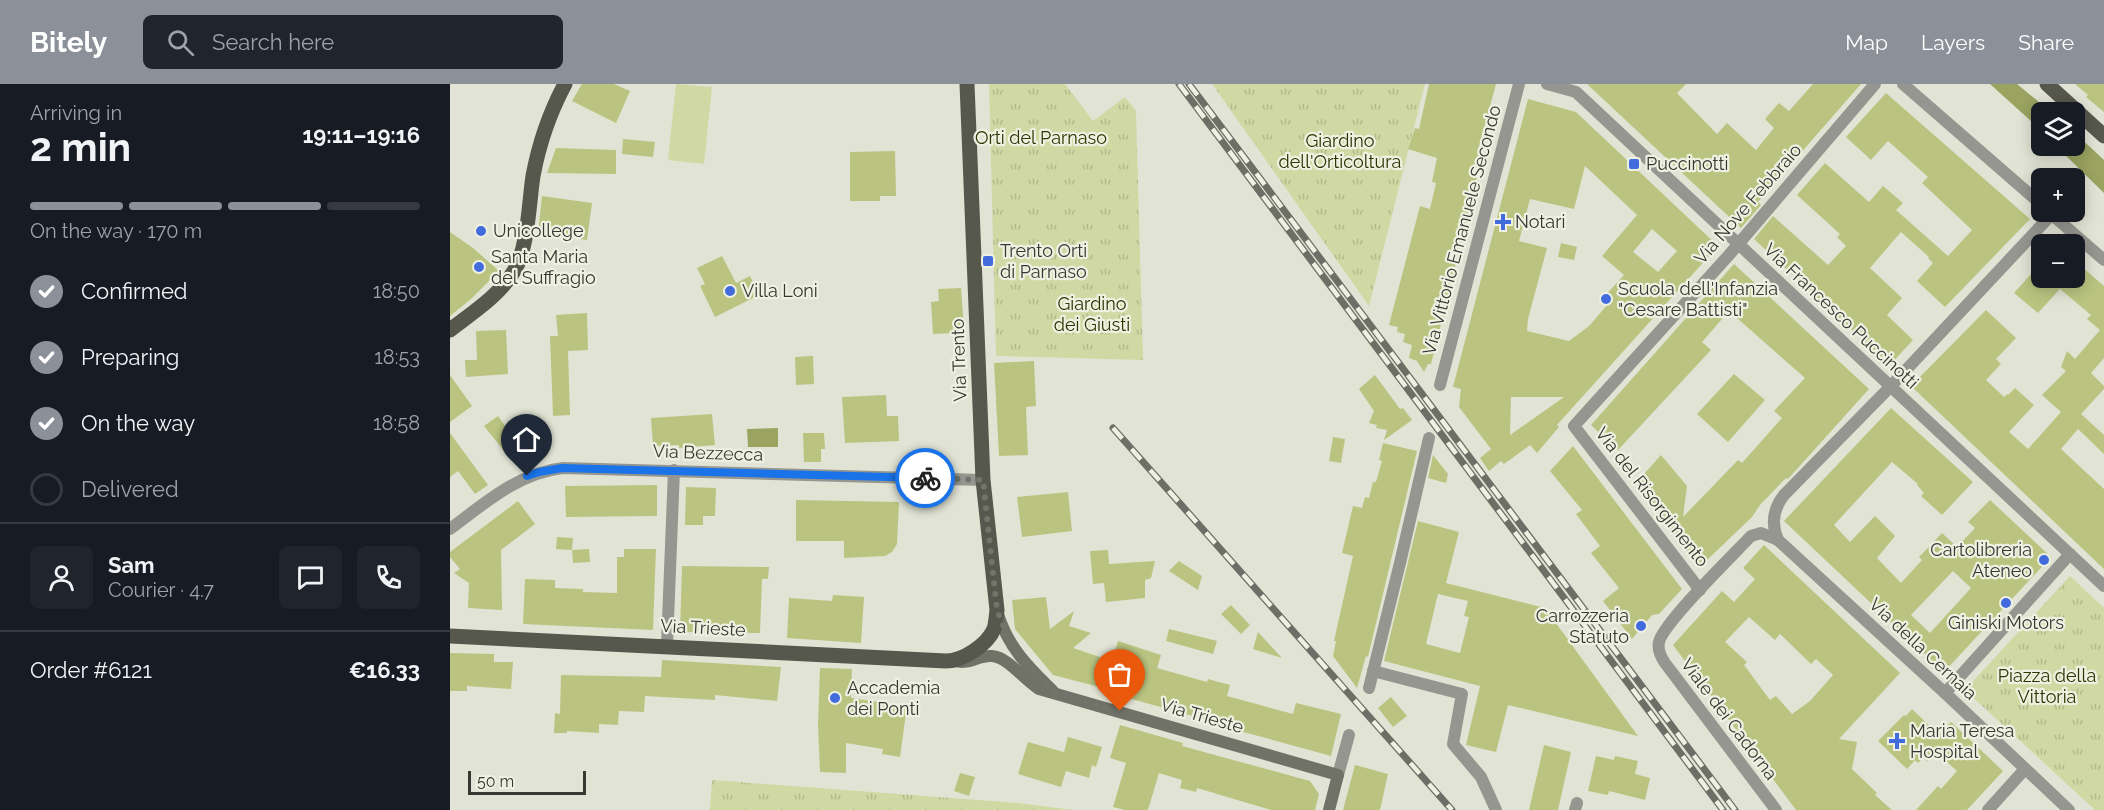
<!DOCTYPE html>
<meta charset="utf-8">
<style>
body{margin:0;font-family:Raleway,sans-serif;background:#20242c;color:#f1f3f6;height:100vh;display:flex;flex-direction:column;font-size:22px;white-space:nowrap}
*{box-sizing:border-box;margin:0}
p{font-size:20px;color:#9ea1a6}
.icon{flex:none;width:33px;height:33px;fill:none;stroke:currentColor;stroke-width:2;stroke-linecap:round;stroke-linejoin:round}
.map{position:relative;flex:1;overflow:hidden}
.side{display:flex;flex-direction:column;background:#171b24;width:450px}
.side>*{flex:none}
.fabs{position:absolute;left:1581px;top:18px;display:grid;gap:12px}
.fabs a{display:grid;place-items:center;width:54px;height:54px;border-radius:9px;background:#171b24;box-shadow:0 3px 15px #0003;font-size:30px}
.scale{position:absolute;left:18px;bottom:15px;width:118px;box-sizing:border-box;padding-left:6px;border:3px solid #373832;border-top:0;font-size:16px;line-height:21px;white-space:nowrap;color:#373832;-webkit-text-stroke:4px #eef1e1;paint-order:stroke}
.pin{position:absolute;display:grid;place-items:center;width:51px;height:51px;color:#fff;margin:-62px -26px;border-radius:50% 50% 50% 0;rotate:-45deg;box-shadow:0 0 6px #0007}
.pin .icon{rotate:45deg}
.courier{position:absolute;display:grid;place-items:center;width:60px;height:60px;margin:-30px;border:4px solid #1a73e8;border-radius:50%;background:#fff;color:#222;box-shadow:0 2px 8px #0007}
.headline em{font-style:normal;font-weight:700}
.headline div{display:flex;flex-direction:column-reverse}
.headline{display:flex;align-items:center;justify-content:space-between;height:102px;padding:0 30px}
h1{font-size:39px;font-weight:700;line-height:45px}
.bar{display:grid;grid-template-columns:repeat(4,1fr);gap:9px 6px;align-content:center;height:72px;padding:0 30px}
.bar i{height:8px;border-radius:4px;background:#363941}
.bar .on{background:#8c9099}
.bar p{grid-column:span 4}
.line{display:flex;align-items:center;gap:15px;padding:0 30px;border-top:2px solid #363941}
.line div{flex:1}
.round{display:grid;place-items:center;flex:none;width:63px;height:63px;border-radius:9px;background:#20242c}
ol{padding:0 30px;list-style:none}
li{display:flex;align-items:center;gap:18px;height:66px}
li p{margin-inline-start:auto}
li .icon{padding:6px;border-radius:50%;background:#8c9099;color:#fff;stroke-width:4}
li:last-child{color:#9ea1a6}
li i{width:33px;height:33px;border:3px solid #363941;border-radius:50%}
header{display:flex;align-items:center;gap:36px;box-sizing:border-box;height:84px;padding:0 30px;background:#8c9099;color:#fff}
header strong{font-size:28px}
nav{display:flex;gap:33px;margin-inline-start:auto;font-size:21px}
.search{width:420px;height:54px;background:#20242c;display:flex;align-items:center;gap:15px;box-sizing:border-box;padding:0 21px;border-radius:9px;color:#9ea1a6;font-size:22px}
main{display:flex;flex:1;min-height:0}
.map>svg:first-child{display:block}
.grass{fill:url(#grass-tufts)}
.pitch{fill:#d0d9a4}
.water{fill:#9aa360}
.building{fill:#bac480;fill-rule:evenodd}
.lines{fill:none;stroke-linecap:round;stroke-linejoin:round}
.street{stroke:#95968f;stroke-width:12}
.secondary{stroke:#707268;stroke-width:12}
.primary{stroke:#56584d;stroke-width:15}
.rail-casing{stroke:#6d6e65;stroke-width:7}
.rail{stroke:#eef1e1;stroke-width:4.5;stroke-dasharray:14;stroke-linecap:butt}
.done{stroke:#72746b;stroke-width:6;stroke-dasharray:0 10.8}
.route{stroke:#1a73e8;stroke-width:8}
.poi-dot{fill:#426bdd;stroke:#eef1e1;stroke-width:2}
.labels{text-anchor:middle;stroke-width:4.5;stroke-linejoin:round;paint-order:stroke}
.park-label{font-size:18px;fill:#2f3400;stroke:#eef1e1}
.poi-label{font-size:18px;fill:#373832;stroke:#eef1e1;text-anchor:start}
.street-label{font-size:18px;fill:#373832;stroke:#eef1e1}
</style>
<header>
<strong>Bitely</strong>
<div class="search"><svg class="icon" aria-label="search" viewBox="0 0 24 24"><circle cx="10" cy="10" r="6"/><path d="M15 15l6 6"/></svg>Search here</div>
<nav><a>Map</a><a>Layers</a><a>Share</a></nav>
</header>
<main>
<section class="side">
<div class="headline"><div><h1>2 min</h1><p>Arriving in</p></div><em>19:11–19:16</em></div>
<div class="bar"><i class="on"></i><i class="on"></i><i class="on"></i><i></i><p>On the way · 170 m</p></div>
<ol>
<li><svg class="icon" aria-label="check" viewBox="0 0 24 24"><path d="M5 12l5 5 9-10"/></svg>Confirmed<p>18:50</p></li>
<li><svg class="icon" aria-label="check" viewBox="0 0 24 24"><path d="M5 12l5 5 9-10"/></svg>Preparing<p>18:53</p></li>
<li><svg class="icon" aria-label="check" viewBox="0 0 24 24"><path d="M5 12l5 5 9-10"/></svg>On the way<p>18:58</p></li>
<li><i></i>Delivered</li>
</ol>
<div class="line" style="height:108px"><a class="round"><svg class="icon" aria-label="person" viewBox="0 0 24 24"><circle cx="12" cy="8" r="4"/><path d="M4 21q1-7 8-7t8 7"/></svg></a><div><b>Sam</b><p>Courier · 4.7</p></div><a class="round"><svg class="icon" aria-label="chat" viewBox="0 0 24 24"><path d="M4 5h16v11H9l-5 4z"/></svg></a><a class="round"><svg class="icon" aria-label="phone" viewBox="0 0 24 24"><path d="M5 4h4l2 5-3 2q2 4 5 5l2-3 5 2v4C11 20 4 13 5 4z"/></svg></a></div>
<div class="line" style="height:78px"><div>Order #6121</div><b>€16.33</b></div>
</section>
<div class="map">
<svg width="1654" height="726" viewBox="0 0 1654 726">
<defs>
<pattern id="grass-tufts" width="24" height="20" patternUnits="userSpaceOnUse" patternTransform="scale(1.5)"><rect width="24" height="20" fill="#d0d9a4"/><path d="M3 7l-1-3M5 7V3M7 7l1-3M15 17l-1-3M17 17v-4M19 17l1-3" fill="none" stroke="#b3bb8e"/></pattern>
</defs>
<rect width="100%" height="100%" fill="#e1e4d4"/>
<g class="grass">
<polygon points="539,0 615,0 643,37 675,13 686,27 693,276 546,272"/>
<polygon points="762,0 975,0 919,222"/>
<polygon points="1620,492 1654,524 1654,726 1645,726 1515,606"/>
<polygon points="262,696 568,719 623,726 260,726"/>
</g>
<polygon class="pitch" points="226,0 262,3 254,80 218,76"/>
<g class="water">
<polygon points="1540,0 1567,0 1601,28 1592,28 1591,46"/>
<polygon points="1625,49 1654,76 1654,109 1606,62 1624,62"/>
<polygon points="328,344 328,363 298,363 297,345"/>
</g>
<g class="building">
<polygon points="132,0 164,0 180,7 166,39 122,17"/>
<polygon points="979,0 1046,0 1028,66 1033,67 999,208 981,280 978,280 974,288 967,277 959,274 962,261 953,258 955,250 947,248 948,243 939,241 970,122 980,125 986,99 982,98 987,74 958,65 965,44 969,45"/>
<polygon points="1137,0 1236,0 1227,9 1267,50 1277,39 1306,66 1324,44 1315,35 1329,19 1339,27 1363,0 1411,0 1308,118 1311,121 1291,144"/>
<polygon points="1625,0 1654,0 1654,28 1636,13 1638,11"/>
<polygon points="1436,9 1580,135 1495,223 1467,197 1483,179 1478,174 1479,173 1451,148 1420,184 1452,214 1437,231 1463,256 1440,281 1304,155 1323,132 1378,181 1396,162 1387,153 1390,150 1347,111 1375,79 1419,118 1433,102 1453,119 1446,126 1498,172 1522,146 1472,99 1478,93 1438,57 1421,76 1396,53"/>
<path d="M 1078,15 L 1126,28 L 1268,162 L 1107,341 L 1109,343 L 1087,369 L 1080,361 L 1054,380 L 1051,377 L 1039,387 L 1030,374 L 1041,365 L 1009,323 L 1011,305 L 1003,303 ZM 1135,82 L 1187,131 L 1152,172 L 1174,191 L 1153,214 L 1159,219 L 1139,242 L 1119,257 L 1077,247 L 1078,235 L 1097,164 L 1069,157 L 1080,115 L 1124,125 ZM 1202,145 L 1227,167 L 1208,188 L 1183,168 ZM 1061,313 L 1114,313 L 1060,351 Z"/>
<polygon points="173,55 205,58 203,73 172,70"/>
<polygon points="106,64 166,66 166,90 97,89"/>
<polygon points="445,67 446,112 430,112 430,117 400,117 400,68"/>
<polygon points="92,112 142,119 137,156 88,149"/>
<polygon points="0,148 23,164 49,187 21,215 0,232"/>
<polygon points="1111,159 1127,163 1124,176 1108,173"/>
<polygon points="272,172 286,199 300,192 309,211 265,233 250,202 255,200 247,184"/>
<polygon points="1624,176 1654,202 1654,274 1641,289 1654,302 1654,305 1631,330 1654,351 1654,370 1628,345 1611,365 1654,405 1654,485 1461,302 1536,226 1566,254 1546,275 1551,280 1536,296 1554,313 1557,310 1558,311 1565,304 1584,321 1559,348 1578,365 1611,328 1592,311 1616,287 1611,283 1617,267 1625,275 1650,246 1637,235 1641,231 1610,205 1588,229 1564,209 1592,178 1592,194 1624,194"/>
<polygon points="1284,180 1419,305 1338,395 1336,394 1310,421 1302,433 1254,479 1246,479 1186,399 1211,371 1237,402 1233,433 1288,376 1292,379 1332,334 1324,327 1355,294 1279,227 1252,258 1261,266 1168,366 1141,341"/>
<polygon points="511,204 514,245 504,246 505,249 483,250 481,218 489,217 488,205"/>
<polygon points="137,229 138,266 118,267 120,331 103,332 100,252 108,252 106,231"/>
<polygon points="56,246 58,290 16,293 15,276 27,276 26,247"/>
<polygon points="363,272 364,300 346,301 345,273"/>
<polygon points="584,277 586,322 576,323 578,371 549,372 544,279"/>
<polygon points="1284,290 1315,316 1278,358 1247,330"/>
<polygon points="0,291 22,322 0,338"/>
<polygon points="925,291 950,325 953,324 962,336 934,356 937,346 926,344 927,341 919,339 924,327 909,305"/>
<polygon points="436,311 437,332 448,332 449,357 395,359 392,313"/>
<path d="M 1441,324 L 1523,398 L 1492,431 L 1471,412 L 1474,409 L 1467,401 L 1468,400 L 1442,378 L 1384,441 L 1400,458 L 1425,432 L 1445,452 L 1427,474 L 1451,499 L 1472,476 L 1469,473 L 1492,449 L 1507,463 L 1525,444 L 1518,438 L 1540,416 L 1601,473 L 1494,588 L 1334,437 ZM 1503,487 L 1521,504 L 1480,549 L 1461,531 Z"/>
<polygon points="262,330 265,361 229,364 229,361 203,362 201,334"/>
<polygon points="48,332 76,371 62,377 34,342"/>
<polygon points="0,349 38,401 25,410 8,387 0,393"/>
<polygon points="353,349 374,349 375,365 371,365 371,378 354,378"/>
<polygon points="883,353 895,355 891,379 879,377"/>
<polygon points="933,359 967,367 918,573 916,572 907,604 883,572 886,557 884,557 903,472 892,469 903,422 912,424 915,413 919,414 923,398 926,398 932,377 929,376"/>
<polygon points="1123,362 1232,505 1209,530 1202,531 1182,555 1153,517 1169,504 1141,469 1150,462 1126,430 1132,426 1100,387"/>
<polygon points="983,371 998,390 996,399 978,394"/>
<polygon points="207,401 207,432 116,433 115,402"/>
<polygon points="236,403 266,404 265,432 253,432 253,441 235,441"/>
<polygon points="618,408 622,447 572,453 567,413"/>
<polygon points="346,416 449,418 447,460 442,468 435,472 394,474 394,457 346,457"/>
<polygon points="68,417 85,440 51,466 52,526 18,524 19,499 4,489 10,485 0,473 0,468"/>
<path d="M 968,437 L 1009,448 L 996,499 L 1095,524 L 1188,652 L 1058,621 L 1046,668 L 1016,661 L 1030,602 L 934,577 ZM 988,510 L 1018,517 L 1014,532 L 1019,533 L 1010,569 L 976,560 Z"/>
<polygon points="107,453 123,454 122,466 106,465"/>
<path d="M 1314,461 L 1450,589 L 1389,655 L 1407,658 L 1402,685 L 1427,709 L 1425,711 L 1442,726 L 1346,726 L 1223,561 L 1272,507 L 1284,518 L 1305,495 L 1293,484 ZM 1299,533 L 1325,556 L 1330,550 L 1361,580 L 1366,575 L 1383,591 L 1360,617 L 1342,630 L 1326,612 L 1320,616 L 1294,581 L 1297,578 L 1275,558 Z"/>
<polygon points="139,465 140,478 123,479 122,466"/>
<polygon points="174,465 206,465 203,546 73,540 75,495 105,496 105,504 133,505 133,508 167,509 167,473 174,473"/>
<polygon points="658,466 659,480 705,477 701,494 695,496 695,514 656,518 654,499 643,500 640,467"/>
<polygon points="729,477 752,492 748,506 719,487"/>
<polygon points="232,482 319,483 318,495 312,495 310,549 230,548"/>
<polygon points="383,511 414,513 411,559 337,554 339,514 382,517"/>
<polygon points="596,513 600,545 624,527 619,542 641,549 623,564 662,577 668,557 711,571 707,584 757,598 758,595 780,601 777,612 843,630 846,619 891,630 881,672 757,638 757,636 653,607 653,604 603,591 565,545 562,516"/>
<polygon points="781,521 800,541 791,550 771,530"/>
<polygon points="719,545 767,557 763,570 716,557"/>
<polygon points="808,548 832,574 803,565"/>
<polygon points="0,569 44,570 44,578 63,578 61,605 17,602 17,607 0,607"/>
<polygon points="212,576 331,583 327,617 265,611 265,616 195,612 194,628 169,627 168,641 149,640 149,649 117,647 117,649 104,649 105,629 110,630 111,591 211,593"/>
<polygon points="370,584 402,585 401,614 457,622 450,673 432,670 433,665 396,659 396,689 370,688 368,641"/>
<polygon points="941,613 957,632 943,643 928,624"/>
<polygon points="1462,625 1488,650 1501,638 1553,687 1517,726 1466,726 1488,702 1491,705 1507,687 1486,668 1477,677 1473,674 1468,679 1465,676 1457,685 1428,657 1454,631 1456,632"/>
<polygon points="670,641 733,659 732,662 860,697 869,710 865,726 821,726 747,704 746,708 730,704 732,696 709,689 698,726 675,726 663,723 676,679 660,674"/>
<polygon points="618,653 652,663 646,683 642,681 639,694 616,687 611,703 568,690 578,658 614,668"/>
<polygon points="1094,661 1121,668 1108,726 1079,726"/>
<polygon points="1146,672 1164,676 1165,672 1188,677 1185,690 1200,694 1195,716 1159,707 1158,711 1138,707"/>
<polygon points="905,681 938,690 930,726 893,726"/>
<polygon points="510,689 525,693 519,712 504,707"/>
</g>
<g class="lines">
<g class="street">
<polyline points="1097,0 1126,8 1654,502"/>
<polyline points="1453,0 1592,121"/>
<polyline points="1599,128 1654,176"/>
<polyline points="990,301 1069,0"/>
<path d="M 0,445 C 35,419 68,389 113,384 L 533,396"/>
<path d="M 1328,456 C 1321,440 1323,425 1334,411 L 1441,302 L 1602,130"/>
<polyline points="1250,506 1124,342 1279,171 1425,0"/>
<polyline points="217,561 224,386"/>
<polyline points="923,587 1012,610 1003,660 1031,693 1046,726"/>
<polyline points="919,604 950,479 979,354"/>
<polyline points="1495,609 1620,470"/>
<polyline points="888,691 899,651"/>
<polyline points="1125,726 1127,719"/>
<path d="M 1326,726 L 1215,579 C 1211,573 1207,566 1209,558 C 1213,539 1284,470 1301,452 L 1311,449 L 1328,456 L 1495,609 L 1619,726"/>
<polyline points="1538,726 1575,685"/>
</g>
<g class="secondary">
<path d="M 548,530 C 558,563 579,584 603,607"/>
<path d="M 504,577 C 521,581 527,571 542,572 C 558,573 574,596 589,605 L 888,691 L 879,726"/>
</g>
<g class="primary">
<polyline points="1597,0 1654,52"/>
<path d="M 0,246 C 22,229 50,211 64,187 C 78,165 79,118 83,92 C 89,60 100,28 115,0"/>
<path d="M 0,552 L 496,577 C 513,577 537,561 544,545 C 546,539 546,533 547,526 L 533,396 L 517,0"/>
</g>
<g class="rail-casing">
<g id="rail">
<polyline points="729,0 1273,726"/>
<polyline points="739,0 1285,726"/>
<polyline points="663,344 1002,726"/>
</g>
</g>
<use href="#rail" class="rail"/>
</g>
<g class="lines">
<polyline class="done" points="475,394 533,396 547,526 560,559 578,582 604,608 670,627"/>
<polyline class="route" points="77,392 89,388 112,384 475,394"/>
</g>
<g class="poi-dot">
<rect x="1178" y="74" width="12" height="12" rx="3"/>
<path d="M1050 129h6v6h6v6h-6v6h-6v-6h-6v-6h6z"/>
<circle cx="31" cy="147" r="6"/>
<rect x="532" y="171" width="12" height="12" rx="3"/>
<circle cx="29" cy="183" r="6"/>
<circle cx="280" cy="207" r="6"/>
<circle cx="1156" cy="215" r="6"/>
<circle cx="1594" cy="476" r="6"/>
<circle cx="1556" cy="519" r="6"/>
<circle cx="1191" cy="542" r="6"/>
<circle cx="385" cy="614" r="6"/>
<path d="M1444 648h6v6h6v6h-6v6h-6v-6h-6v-6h6z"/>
</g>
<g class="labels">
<g class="park-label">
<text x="591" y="60">Orti del Parnaso</text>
<text x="890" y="63">Giardino<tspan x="890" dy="21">dell'Orticoltura</tspan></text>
<text x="642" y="226">Giardino<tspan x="642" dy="21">dei Giusti</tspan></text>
<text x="1597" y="598">Piazza della<tspan x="1597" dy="21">Vittoria</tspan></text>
</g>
<g class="poi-label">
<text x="1196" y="86">Puccinotti</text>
<text x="1065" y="144">Notari</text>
<text x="43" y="153">Unicollege</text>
<text x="550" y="173">Trento Orti<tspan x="550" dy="21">di Parnaso</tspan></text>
<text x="41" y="179">Santa Maria<tspan x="41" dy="21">del Suffragio</tspan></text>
<text x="1168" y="211">Scuola dell'Infanzia<tspan x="1168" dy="21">"Cesare Battisti"</tspan></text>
<text x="292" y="213">Villa Loni</text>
<text x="1582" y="472" text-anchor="end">Cartolibreria<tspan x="1582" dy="21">Ateneo</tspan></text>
<text x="1179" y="538" text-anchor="end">Carrozzeria<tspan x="1179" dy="21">Statuto</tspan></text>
<text x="1556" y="545" text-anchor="middle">Giniski Motors</text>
<text x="397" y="610">Accademia<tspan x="397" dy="21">dei Ponti</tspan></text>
<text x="1460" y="653">Maria Teresa<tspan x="1460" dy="21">Hospital</tspan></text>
</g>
<g class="street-label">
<text transform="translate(1298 120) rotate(-49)" y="6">Via Nove Febbraio</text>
<text transform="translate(1012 146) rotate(-75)" y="6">Via Vittorio Emanuele Secondo</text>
<text transform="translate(1391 232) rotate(43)" y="6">Via Francesco Puccinotti</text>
<text transform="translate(509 276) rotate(-92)" y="6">Via Trento</text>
<text transform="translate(258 369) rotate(2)" y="6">Via Bezzecca</text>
<text transform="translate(1202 413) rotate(52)" y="6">Via del Risorgimento</text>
<text transform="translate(253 544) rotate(3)" y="6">Via Trieste</text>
<text transform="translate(1473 565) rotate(43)" y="6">Via della Cernaia</text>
<text transform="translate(752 632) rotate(16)" y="6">Via Trieste</text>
<text transform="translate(1279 635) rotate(53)" y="6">Viale dei Cadorna</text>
</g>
</g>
</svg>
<div class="fabs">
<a><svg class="icon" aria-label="layers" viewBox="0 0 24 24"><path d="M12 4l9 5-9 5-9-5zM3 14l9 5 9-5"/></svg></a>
<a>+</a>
<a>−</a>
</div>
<div class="scale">50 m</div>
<div class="pin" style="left:670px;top:627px;background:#ea580c"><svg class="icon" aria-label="bag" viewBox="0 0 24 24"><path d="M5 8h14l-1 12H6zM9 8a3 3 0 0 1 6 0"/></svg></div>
<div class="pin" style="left:77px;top:392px;background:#1f2937"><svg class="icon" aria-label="home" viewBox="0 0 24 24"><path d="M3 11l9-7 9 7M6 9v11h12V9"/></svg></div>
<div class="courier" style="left:475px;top:394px"><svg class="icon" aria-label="bike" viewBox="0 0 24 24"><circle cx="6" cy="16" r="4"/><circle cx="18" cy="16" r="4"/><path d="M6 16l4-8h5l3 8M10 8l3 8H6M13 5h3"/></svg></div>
</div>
</main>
